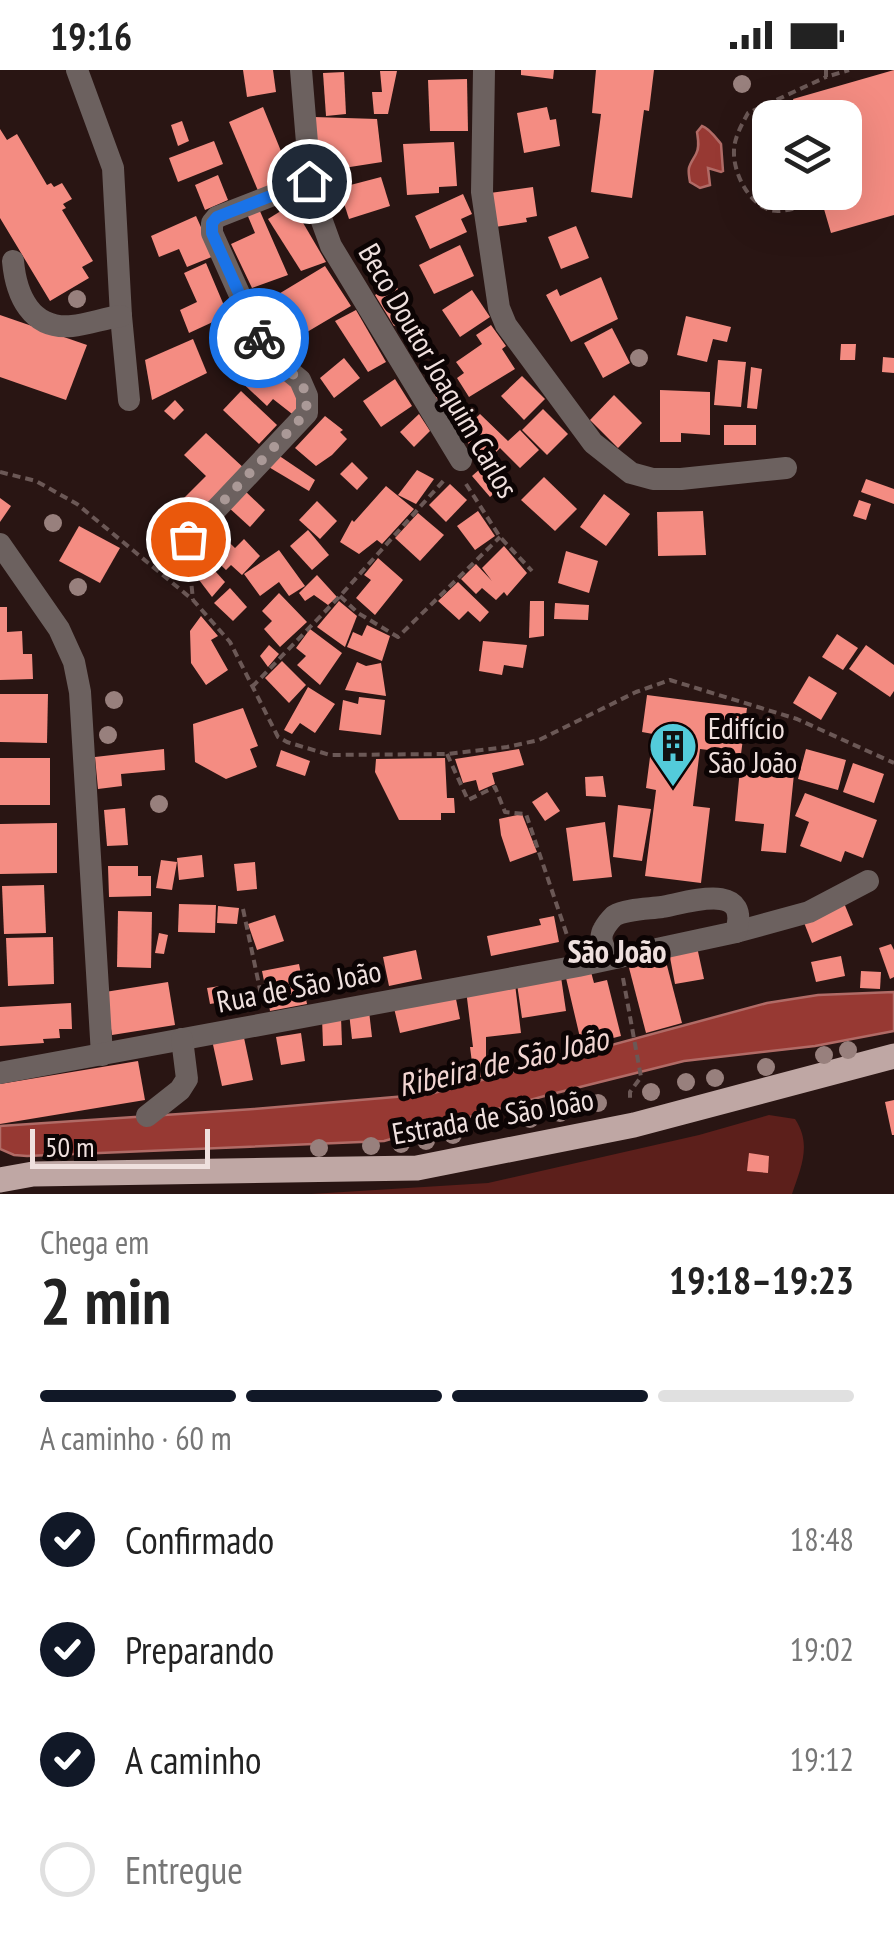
<!DOCTYPE html>
<html lang="pt">
<meta charset="utf-8">
<style>
body{margin:0;font-family:"PT Sans Narrow",sans-serif;background:#f2f2f2;color:#222;height:100vh;display:flex;flex-direction:column;font-size:38px;white-space:nowrap}
*{box-sizing:border-box;margin:0}
p{font-size:32px;color:#767676}
.icon{flex:none;width:55px;height:55px;fill:none;stroke:currentColor;stroke-width:2;stroke-linecap:round;stroke-linejoin:round}
.map{position:relative;height:1124px;overflow:hidden}
.side{display:flex;flex-direction:column;background:#fff;flex:1}
.side>*{flex:none}
.tools{position:absolute;left:752px;top:30px;display:grid;gap:20px}
.tools a{display:grid;place-items:center;width:110px;height:110px;border-radius:20px;background:#fff;box-shadow:0 10px 40px #0002;font-size:50px}
.scale{position:absolute;left:30px;bottom:25px;width:180px;box-sizing:border-box;padding-left:10px;border:5px solid #efe0de;border-top:0;font-size:28px;line-height:35px;white-space:nowrap;color:#efe0de;-webkit-text-stroke:8px #0c0404;paint-order:stroke}
.pin{position:absolute;display:grid;place-items:center;width:85px;height:85px;color:#fff;margin:-42px;border:5px solid #fff;border-radius:50%;box-shadow:0 2px 10px #0007}
.courier{position:absolute;display:grid;place-items:center;width:100px;height:100px;margin:-50px;border:8px solid #1a73e8;border-radius:50%;background:#fff;color:#222;box-shadow:0 2px 12px #0007}
.summary em{font-style:normal;font-weight:700}
.summary div{display:flex;flex-direction:column-reverse}
.summary{display:flex;align-items:center;justify-content:space-between;height:170px;padding:0 40px}
h1{font-size:65px;font-weight:700;line-height:75px}
.bar{display:grid;grid-template-columns:repeat(4,1fr);gap:15px 10px;align-content:center;height:120px;padding:0 40px}
.bar i{height:12px;border-radius:8px;background:#e0e0e0}
.bar .on{background:#111827}
.bar p{grid-column:span 4}
ol{padding:0 40px;list-style:none}
li{display:flex;align-items:center;gap:30px;height:110px}
li p{margin-inline-start:auto}
li .icon{padding:10px;border-radius:50%;background:#111827;color:#fff;stroke-width:4}
li:last-child{color:#767676}
li i{width:55px;height:55px;border:5px solid #e0e0e0;border-radius:50%}
.status{display:flex;justify-content:space-between;align-items:center;height:70px;padding:0 50px;background:#fff;direction:ltr}
.status svg{height:28px;fill:currentColor}
.map>svg:first-child{display:block}
.green{fill:#5c1f1b}
.water{fill:#973933;stroke:#b16b66;stroke-width:2.5}
.building{fill:#f48c82}
.lines{fill:none;stroke-linecap:round;stroke-linejoin:round}
.path{stroke:#6b5856;stroke-width:4;stroke-dasharray:8 5;stroke-linecap:butt}
.minor{stroke:#6c615f;stroke-width:22}
.major{stroke:#bfa7a4;stroke-width:25}
.tree{fill:#98807d}
.done{stroke:#aa9997;stroke-width:10;stroke-dasharray:0 18}
.route{stroke:#1a73e8;stroke-width:12}
.labels{text-anchor:middle;stroke-width:10;stroke-linejoin:round;paint-order:stroke}
.street-label{font-size:30px;fill:#efe0de;stroke:#0c0404}
.poi-label{font-size:30px;fill:#efe0de;stroke:#0c0404;text-anchor:start}
.neighbourhood-label{font-size:32px;font-weight:bold;fill:#efe0de;stroke:#0c0404}
.water-label{font-size:32px;font-style:italic;fill:#f2d6d2;stroke:#0c0404}
</style>
<div class="status"><b>19:16</b><svg viewBox="0 0 49 12"><path d="M0 12V9h3v3zM5 12V6h3v6zM10 12V3h3v9zM15 12V0h3v12zM26 1h20v11H26zM47 4h2v5h-2z"/></svg></div>
<div class="map">
<svg width="894" height="1124" viewBox="0 0 894 1124">
<rect width="100%" height="100%" fill="#291513"/>
<path class="green" d="M 769,1045 L 795,1049 C 812,1074 801,1098 792,1124 L 311,1124 L 488,1113 L 699,1065 Z"/>
<g class="water">
<path d="M 702,56 C 709,58 716,68 721,74 L 723,101 L 721,102 L 708,98 L 710,115 L 700,118 L 690,112 C 687,96 689,97 696,84 C 700,77 698,69 697,62 Z"/>
<polygon points="894,922 894,961 815,976 684,991 548,1025 384,1071 27,1086 14,1085 0,1079 0,1056 254,1039 430,1024 767,933 818,925"/>
</g>
<g class="building">
<polygon points="243,0 273,0 276,22 247,27"/>
<polygon points="521,0 554,0 553,9 521,5"/>
<polygon points="596,0 654,0 649,41 644,40 632,128 591,122 601,44 592,43"/>
<polygon points="894,0 894,145 831,163 819,122 845,122 845,48 798,48 793,29"/>
<polygon points="380,1 397,1 388,44 374,44 372,22 382,22"/>
<polygon points="344,2 346,44 326,46 323,3"/>
<polygon points="467,9 468,61 430,61 428,10"/>
<polygon points="263,37 292,108 259,123 229,52"/>
<polygon points="547,37 550,50 556,49 560,76 524,83 517,43"/>
<polygon points="314,47 377,49 382,92 318,102"/>
<polygon points="182,51 189,71 178,76 171,55"/>
<polygon points="0,59 7,70 17,64 47,115 51,113 54,117 62,113 72,129 63,134 66,138 62,140 93,191 82,197 89,208 50,231 0,148"/>
<polygon points="214,71 223,94 178,112 169,88"/>
<polygon points="454,72 457,116 439,117 439,123 407,125 403,74"/>
<polygon points="218,105 228,130 205,140 195,115"/>
<polygon points="381,107 390,136 349,149 339,118"/>
<polygon points="533,117 537,146 526,148 527,152 495,157 490,123"/>
<polygon points="463,124 472,144 461,149 467,162 430,179 415,146"/>
<polygon points="292,134 326,192 301,201 268,149"/>
<polygon points="259,139 288,205 252,218 231,174 255,163 247,144"/>
<polygon points="196,146 214,186 187,197 179,179 159,187 151,166"/>
<polygon points="576,156 589,188 561,199 548,167"/>
<polygon points="460,175 474,206 434,224 419,195"/>
<polygon points="206,193 228,245 189,263 180,240 197,232 184,203"/>
<polygon points="325,196 351,236 302,265 292,250 280,257 267,231"/>
<polygon points="601,207 618,249 571,272 546,225 557,219 560,226"/>
<polygon points="394,213 414,244 394,256 375,225"/>
<polygon points="472,220 490,247 460,267 442,240"/>
<polygon points="356,240 386,292 368,302 335,251"/>
<polygon points="0,245 87,275 66,330 0,307"/>
<polygon points="686,246 731,257 727,272 713,269 707,292 677,285"/>
<polygon points="491,255 506,276 502,279 515,299 469,327 457,308 464,303 456,292 482,274 476,265"/>
<polygon points="612,258 630,293 603,308 584,273"/>
<polygon points="193,269 207,303 152,330 145,290"/>
<polygon points="841,274 856,274 855,290 840,290"/>
<polygon points="257,280 293,314 303,339 296,347 273,329 267,336 235,306"/>
<polygon points="883,287 894,288 894,303 882,302"/>
<polygon points="344,288 360,308 334,328 320,308"/>
<polygon points="718,290 746,292 741,337 714,335"/>
<polygon points="751,297 762,299 757,339 747,338"/>
<polygon points="522,306 545,329 524,350 501,326"/>
<polygon points="395,309 412,336 381,357 363,331"/>
<polygon points="452,316 470,337 454,352 433,324"/>
<polygon points="660,320 710,322 710,365 681,363 681,372 660,372"/>
<polygon points="241,321 277,355 259,374 223,340"/>
<polygon points="614,325 642,353 618,378 590,350"/>
<polygon points="175,330 184,340 174,350 164,341"/>
<polygon points="543,339 568,364 547,385 522,360"/>
<polygon points="419,344 430,361 414,377 400,362"/>
<polygon points="480,344 508,371 520,360 539,380 520,398 500,378 487,392 459,364"/>
<polygon points="325,346 343,360 340,362 347,369 332,385 316,396 295,378"/>
<rect x="724" y="355" width="32" height="20"/>
<polygon points="206,363 246,400 181,467 174,438 206,406 184,385"/>
<polygon points="278,385 315,410 309,421 267,396"/>
<polygon points="489,391 509,410 490,427 472,406"/>
<polygon points="352,392 368,408 357,420 340,404"/>
<polygon points="417,400 434,409 416,434 398,425"/>
<polygon points="544,407 577,439 555,461 521,430"/>
<polygon points="866,409 894,419 894,434 861,422"/>
<polygon points="450,414 467,430 446,452 429,435"/>
<polygon points="386,416 414,439 382,474 377,470 359,484 340,472 352,450 354,452"/>
<polygon points="243,419 265,440 250,457 227,436"/>
<polygon points="604,424 630,444 606,476 580,457"/>
<polygon points="0,428 11,436 0,452"/>
<polygon points="859,430 871,434 866,450 853,446"/>
<polygon points="317,431 337,451 320,469 299,450"/>
<polygon points="478,441 495,466 475,480 457,456"/>
<polygon points="703,441 706,485 658,486 657,442"/>
<polygon points="418,443 444,465 420,491 395,468"/>
<polygon points="210,454 235,478 244,469 260,486 242,505 231,495 226,500 195,470"/>
<polygon points="79,456 120,478 100,513 59,491"/>
<polygon points="308,460 329,485 312,500 290,476"/>
<polygon points="504,476 527,503 507,526 504,522 496,530 482,518 476,524 461,509 476,494 492,511 482,498"/>
<polygon points="279,480 305,516 289,526 279,512 260,526 244,504"/>
<polygon points="566,481 598,491 589,523 558,513"/>
<polygon points="378,488 403,510 375,545 356,528 371,510 364,505"/>
<polygon points="206,491 225,512 212,527 193,502"/>
<polygon points="317,505 337,527 328,535 314,525 305,531 299,523"/>
<polygon points="458,512 489,542 480,552 468,541 459,550 438,531"/>
<polygon points="230,518 247,537 233,551 214,533"/>
<polygon points="279,523 307,552 280,577 264,559 272,551 262,541"/>
<polygon points="339,531 357,546 345,577 317,557"/>
<polygon points="530,531 544,531 544,566 529,568"/>
<polygon points="555,533 589,535 588,550 554,549"/>
<polygon points="0,537 7,537 7,562 22,561 23,584 32,584 33,609 0,610"/>
<polygon points="201,546 218,566 211,570 228,600 206,615 191,593 190,561"/>
<polygon points="367,555 390,566 382,591 347,577 353,562 362,566"/>
<polygon points="310,559 342,583 320,615 297,595 306,586 296,578"/>
<polygon points="837,564 858,578 843,600 822,587"/>
<polygon points="483,571 527,575 523,598 504,595 502,605 479,601"/>
<polygon points="269,575 279,584 268,597 260,586"/>
<polygon points="866,575 894,595 894,621 890,627 849,599"/>
<polygon points="282,591 306,615 289,633 265,608"/>
<polygon points="357,592 366,596 381,593 386,626 345,620"/>
<polygon points="809,606 837,623 821,650 793,633"/>
<polygon points="308,617 335,634 315,663 300,653 292,664 284,660"/>
<polygon points="0,624 48,624 47,673 0,672"/>
<polygon points="647,625 747,638 741,684 700,679 693,736 710,738 701,813 645,806 656,720 646,718 653,664 642,662"/>
<polygon points="359,627 385,630 381,665 339,660 343,630 358,634"/>
<polygon points="243,638 258,676 250,679 257,697 226,709 195,692 193,654"/>
<polygon points="164,679 165,700 121,704 122,716 98,719 95,687"/>
<polygon points="519,679 524,695 492,703 495,714 479,721 476,710 463,713 455,689"/>
<polygon points="806,679 846,690 838,720 798,709"/>
<polygon points="281,680 310,691 305,706 276,696"/>
<rect x="0" y="688" width="50" height="47"/>
<polygon points="445,688 447,728 454,728 455,743 441,743 441,750 399,750 375,702 376,689"/>
<polygon points="853,693 884,704 874,733 843,722"/>
<polygon points="740,699 794,704 786,783 761,781 764,754 735,751"/>
<polygon points="603,706 606,727 586,726 585,707"/>
<polygon points="547,722 560,741 545,751 532,732"/>
<polygon points="805,723 877,750 863,788 845,781 841,792 800,776 809,752 795,746"/>
<polygon points="618,735 651,739 642,791 613,787"/>
<polygon points="125,738 128,775 107,776 104,740"/>
<polygon points="522,744 537,782 510,792 501,765 499,749"/>
<polygon points="605,752 612,807 573,811 566,758"/>
<polygon points="57,753 57,803 0,804 0,754"/>
<polygon points="202,785 204,807 179,810 177,788"/>
<polygon points="161,790 177,792 172,820 156,818"/>
<polygon points="255,792 257,819 237,821 234,794"/>
<polygon points="108,796 138,796 138,806 151,806 151,826 109,827"/>
<polygon points="44,815 46,863 4,864 2,816"/>
<polygon points="844,833 853,855 812,873 803,850"/>
<polygon points="179,834 216,835 215,863 178,862"/>
<polygon points="218,836 239,838 237,854 217,853"/>
<polygon points="118,841 152,842 151,898 117,897"/>
<polygon points="275,845 284,871 257,880 248,854"/>
<polygon points="554,846 559,872 491,886 487,866 541,855 539,849"/>
<polygon points="159,863 168,865 164,884 155,883"/>
<polygon points="53,867 54,914 8,916 6,868"/>
<polygon points="891,874 894,880 894,907 890,909 879,878"/>
<polygon points="697,877 704,909 675,914 669,882"/>
<polygon points="416,880 422,909 389,916 383,887"/>
<polygon points="664,884 682,953 646,963 628,894"/>
<polygon points="841,886 845,906 816,912 811,892"/>
<polygon points="299,894 307,934 270,941 262,901"/>
<polygon points="861,901 881,902 880,919 860,918"/>
<polygon points="591,902 594,913 607,910 621,966 582,976 566,908"/>
<polygon points="561,907 566,941 522,948 517,914"/>
<polygon points="168,912 175,955 112,965 105,922"/>
<polygon points="515,914 521,963 486,967 486,1006 474,1008 470,977 473,977 466,920"/>
<polygon points="220,916 222,932 210,934 207,918"/>
<polygon points="455,924 460,949 400,963 394,938"/>
<polygon points="71,933 72,959 59,959 60,968 43,969 44,973 0,976 0,937"/>
<polygon points="369,941 372,967 352,969 349,943"/>
<polygon points="341,947 342,975 323,976 322,948"/>
<polygon points="243,963 253,1010 222,1016 212,970"/>
<polygon points="301,963 305,991 281,995 276,967"/>
<polygon points="138,991 145,1030 0,1054 0,1014"/>
<polygon points="894,1030 894,1065 892,1065 885,1032"/>
<polygon points="749,1083 769,1086 768,1103 747,1101"/>
</g>
<g class="lines">
<g class="path">
<polyline points="826,0 826,7 849,0"/>
<path d="M 818,131 C 804,135 784,144 770,140 C 748,133 733,102 734,81 C 734,68 742,54 748,43 L 826,7"/>
<polyline points="0,402 36,411 77,434 193,530 230,572 278,667 287,672 330,685 447,684 507,677 539,670 636,622 670,610 797,649 894,693"/>
<polyline points="466,414 500,467 532,501"/>
<polyline points="189,490 193,530"/>
<polyline points="340,526 358,543 398,567 500,467"/>
<polyline points="252,617 340,526 446,408"/>
<polyline points="447,684 468,730 495,717 505,742 526,744 570,874"/>
<polyline points="243,839 262,929"/>
<polyline points="623,908 641,1007 630,1022 630,1029"/>
</g>
<g class="minor">
<polyline points="77,0 113,98 121,246 129,330"/>
<polyline points="301,0 311,121 331,176 461,390"/>
<polyline points="484,0 482,122 499,238 506,255 593,373 631,403 653,409 681,409 786,398"/>
<path d="M 13,191 C 16,225 31,260 72,256 C 89,254 105,248 121,246"/>
<polyline points="188,469 307,343 307,326 300,310 268,284 256,261 212,163 212,153 217,147 309,111"/>
<polyline points="0,474 59,559 74,592 80,622 102,985"/>
<polyline points="736,862 809,842 868,811"/>
<path d="M 0,1003 L 578,896 L 736,862 C 751,811 689,832 662,837 C 648,839 626,839 614,846 C 611,849 606,855 604,859 C 598,869 604,878 609,888"/>
<polyline points="147,1046 180,1020 187,1009 182,969"/>
</g>
<polyline class="major" points="0,1110 33,1104 417,1098 634,1055 894,986"/>
</g>
<g class="tree">
<circle cx="742" cy="14" r="9"/>
<circle cx="77" cy="229" r="9"/>
<circle cx="639" cy="288" r="9"/>
<circle cx="53" cy="453" r="9"/>
<circle cx="78" cy="517" r="9"/>
<circle cx="114" cy="630" r="9"/>
<circle cx="108" cy="665" r="9"/>
<circle cx="159" cy="734" r="9"/>
<circle cx="848" cy="980" r="9"/>
<circle cx="824" cy="985" r="9"/>
<circle cx="766" cy="997" r="9"/>
<circle cx="715" cy="1008" r="9"/>
<circle cx="686" cy="1012" r="9"/>
<circle cx="651" cy="1022" r="9"/>
<circle cx="598" cy="1033" r="9"/>
<circle cx="560" cy="1043" r="9"/>
<circle cx="530" cy="1049" r="9"/>
<circle cx="453" cy="1065" r="9"/>
<circle cx="426" cy="1071" r="9"/>
<circle cx="401" cy="1074" r="9"/>
<circle cx="371" cy="1076" r="9"/>
<circle cx="319" cy="1078" r="9"/>
</g>
<g class="lines">
<polyline class="done" points="188,469 306,343 307,326 300,310 268,284 259,268"/>
<polyline class="route" points="259,268 212,163 212,153 217,147 309,111"/>
</g>
<defs>
<g id="building-pin" transform="scale(2.5)"><path d="M0 17L-7.5 6A9.5 9.5 0 1 1 7.5 6Z" fill="#53cbda" stroke="#0c0404"/><path d="M-4-6H4V6H1V3H-1V6H-4ZM-2.5-4.3h1.7v1.8h-1.7ZM.8-4.3h1.7v1.8H.8ZM-2.5-1h1.7V.8h-1.7ZM.8-1h1.7V.8H.8Z" fill="#111"/></g>
</defs>
<g fill-rule="evenodd">
<use href="#building-pin" x="673" y="676"/>
</g>
<g class="labels">
<g class="street-label">
<text transform="translate(438 301) rotate(60)" y="10">Beco Doutor Joaquim Carlos</text>
<text transform="translate(299 917) rotate(-11)" y="10">Rua de São João</text>
<text transform="translate(493 1047) rotate(-10)" y="10">Estrada de São João</text>
</g>
<g class="poi-label">
<text x="708" y="669">Edifício<tspan x="708" dy="34">São João</tspan></text>
</g>
<g class="neighbourhood-label">
<text x="617" y="893">São João</text>
</g>
<g class="water-label">
<text transform="translate(503 992) rotate(-13)" y="11">Ribeira de São João</text>
</g>
</g>
</svg>
<div class="tools">
<a><svg class="icon" aria-label="layers" viewBox="0 0 24 24"><path d="M12 4l9 5-9 5-9-5zM3 14l9 5 9-5"/></svg></a>
</div>
<div class="scale">50 m</div>
<div class="pin" style="left:188px;top:469px;background:#ea580c"><svg class="icon" aria-label="bag" viewBox="0 0 24 24"><path d="M5 8h14l-1 12H6zM9 8a3 3 0 0 1 6 0"/></svg></div>
<div class="pin" style="left:309px;top:111px;background:#1f2937"><svg class="icon" aria-label="home" viewBox="0 0 24 24"><path d="M3 11l9-7 9 7M6 9v11h12V9"/></svg></div>
<div class="courier" style="left:259px;top:268px"><svg class="icon" aria-label="bike" viewBox="0 0 24 24"><circle cx="6" cy="16" r="4"/><circle cx="18" cy="16" r="4"/><path d="M6 16l4-8h5l3 8M10 8l3 8H6M13 5h3"/></svg></div>
</div>
<section class="side">
<div class="summary"><div><h1>2 min</h1><p>Chega em</p></div><em>19:18–19:23</em></div>
<div class="bar"><i class="on"></i><i class="on"></i><i class="on"></i><i></i><p>A caminho · 60 m</p></div>
<ol>
<li><svg class="icon" aria-label="check" viewBox="0 0 24 24"><path d="M5 12l5 5 9-10"/></svg>Confirmado<p>18:48</p></li>
<li><svg class="icon" aria-label="check" viewBox="0 0 24 24"><path d="M5 12l5 5 9-10"/></svg>Preparando<p>19:02</p></li>
<li><svg class="icon" aria-label="check" viewBox="0 0 24 24"><path d="M5 12l5 5 9-10"/></svg>A caminho<p>19:12</p></li>
<li><i></i>Entregue</li>
</ol>
</section>
